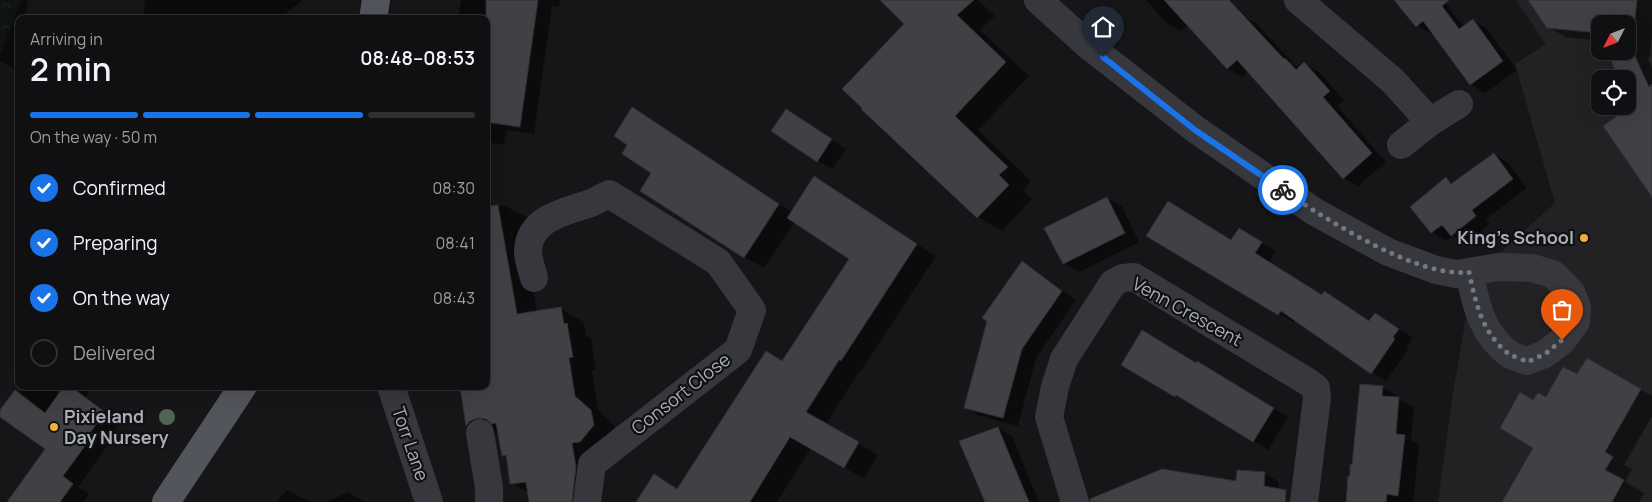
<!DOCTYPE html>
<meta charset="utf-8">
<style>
body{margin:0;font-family:Manrope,sans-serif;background:#1e1e20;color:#f1f3f6;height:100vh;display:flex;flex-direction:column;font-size:19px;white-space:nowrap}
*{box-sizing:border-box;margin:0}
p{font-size:16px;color:#9c9d9f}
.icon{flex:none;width:28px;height:28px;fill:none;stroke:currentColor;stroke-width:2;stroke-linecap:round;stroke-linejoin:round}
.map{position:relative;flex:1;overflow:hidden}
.drawer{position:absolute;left:15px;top:15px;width:475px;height:375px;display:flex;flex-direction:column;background:#101012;border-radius:10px;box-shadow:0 5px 20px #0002,0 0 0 1px #303032}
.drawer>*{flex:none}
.needle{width:32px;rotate:228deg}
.buttons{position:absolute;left:1591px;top:15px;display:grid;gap:10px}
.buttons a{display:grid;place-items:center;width:45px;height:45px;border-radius:10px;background:#101012;box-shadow:0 5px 20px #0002,0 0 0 1px #303032;font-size:25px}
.pin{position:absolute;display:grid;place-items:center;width:42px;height:42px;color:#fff;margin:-51px -21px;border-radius:50% 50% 50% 0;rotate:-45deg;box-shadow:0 0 5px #0007}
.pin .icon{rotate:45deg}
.courier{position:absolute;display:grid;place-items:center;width:50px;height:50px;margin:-25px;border:4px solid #1a73e8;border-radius:50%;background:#fff;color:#222;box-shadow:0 1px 6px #0007}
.summary em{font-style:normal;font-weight:600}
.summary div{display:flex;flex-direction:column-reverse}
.summary{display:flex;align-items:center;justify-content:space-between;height:85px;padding:0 15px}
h1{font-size:32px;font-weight:600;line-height:38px}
.bar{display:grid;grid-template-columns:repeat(4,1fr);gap:8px 5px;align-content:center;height:60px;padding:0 15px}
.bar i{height:6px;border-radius:4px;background:#303032}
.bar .active{background:#1a73e8}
.bar p{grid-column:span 4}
ol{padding:0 15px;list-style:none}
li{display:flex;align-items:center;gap:15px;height:55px}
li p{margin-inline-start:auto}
li .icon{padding:5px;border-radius:50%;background:#1a73e8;color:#fff;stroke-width:4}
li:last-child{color:#9c9d9f}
li i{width:28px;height:28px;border:2px solid #303032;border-radius:50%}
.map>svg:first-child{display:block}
.built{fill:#222225;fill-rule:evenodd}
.park{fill:url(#park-crowns)}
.shadow{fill:#0007;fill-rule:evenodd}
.building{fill:#404145;stroke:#303034}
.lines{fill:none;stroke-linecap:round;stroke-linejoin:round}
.minor{stroke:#37383d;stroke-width:28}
.major{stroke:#53555c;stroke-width:28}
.tree{fill:#506452}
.done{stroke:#757880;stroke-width:5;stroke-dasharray:0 9}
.route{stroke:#1a73e8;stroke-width:6}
.poi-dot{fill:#f2b134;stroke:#111113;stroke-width:2}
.labels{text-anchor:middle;stroke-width:4.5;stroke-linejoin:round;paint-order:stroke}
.poi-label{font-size:18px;font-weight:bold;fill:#a8adb8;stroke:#111113;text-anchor:end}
.street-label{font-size:18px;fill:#a8adb8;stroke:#111113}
</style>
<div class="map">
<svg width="1652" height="502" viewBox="0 0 1652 502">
<defs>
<pattern id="park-crowns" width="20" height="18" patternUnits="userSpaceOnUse" patternTransform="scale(1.25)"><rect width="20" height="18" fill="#1e261f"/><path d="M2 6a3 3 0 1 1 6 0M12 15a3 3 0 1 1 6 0" fill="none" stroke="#3c433d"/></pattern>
</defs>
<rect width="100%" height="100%" fill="#161618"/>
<path class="built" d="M 1516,0 L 1652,0 L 1652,502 L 1438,502 L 1453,393 L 1469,299 L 1496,256 L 1555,203 L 1515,64 L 1546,44 ZM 1600,24 L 1628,24 L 1628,51 L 1600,51 ZM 1600,79 L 1628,79 L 1628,106 L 1600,106 Z"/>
<polygon class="park" points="0,0 21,0 0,56"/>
<g class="shadow">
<polygon points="0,0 28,0 24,19 19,19 19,45 14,69 0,61"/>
<polygon points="145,0 303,0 285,14 284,19 143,19"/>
<polygon points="461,0 560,0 559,7 552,6 534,134 506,130 504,145 486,142 486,19 458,19"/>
<polygon points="881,0 978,0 995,16 980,30 1029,76 978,130 1031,181 1023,190 1032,199 1002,231 978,217 906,23"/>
<path d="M 1146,0 L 1215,0 L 1256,23 L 1294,64 L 1300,68 L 1304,64 L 1319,72 L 1344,100 L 1337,106 L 1386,162 L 1358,186 L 1344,178 L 1248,71 L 1242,77 L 1227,68 L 1188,24 L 1181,31 L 1166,23 ZM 1286,61 L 1290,61 L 1301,74 L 1299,75 Z"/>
<polygon points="1396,0 1443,0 1464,27 1473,20 1487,29 1517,70 1485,93 1470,84 1433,33 1432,34 1417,26"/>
<polygon points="1530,0 1652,0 1652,34 1650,57 1647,57 1652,67 1652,191 1619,116 1630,101 1628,95 1628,24 1600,24 1600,41 1566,37 1548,27"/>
<polygon points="633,109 792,212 814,178 936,256 861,371 860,370 826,424 878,455 864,479 811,448 777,502 638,502 678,490 783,362 850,258 795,222 764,268 744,257 653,173 629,144"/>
<polygon points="800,119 846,149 832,169 818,161"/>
<polygon points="1494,154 1508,163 1527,188 1486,219 1490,224 1466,243 1453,236 1446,241 1432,232 1446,179 1454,184"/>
<polygon points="1107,198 1122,206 1139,242 1079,272 1064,263"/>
<polygon points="486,200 497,206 504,205 528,218 526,243 537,312 561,309 584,322 586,336 591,338 596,370 592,370 598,410 614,425 617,439 604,455 596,502 531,502 529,493 511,483 508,458 503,455 499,432 494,434 490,438 467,425 461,386 486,386"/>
<polygon points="1148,235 1232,241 1254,238 1276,251 1269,262 1323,296 1370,322 1376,314 1390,323 1413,338 1407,347 1409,348 1386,381 1295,319 1293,322"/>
<polygon points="1022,263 1036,271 1076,300 1036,358 1018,426 980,416 966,407"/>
<polygon points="1587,359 1652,396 1652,416 1624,465 1632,469 1625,482 1644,493 1639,502 1504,502 1535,447 1534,402 1547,399 1578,376"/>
<polygon points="1123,364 1196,364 1212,371 1288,417 1268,450 1191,402 1190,404"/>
<polygon points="24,386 91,386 86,397 121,422 105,443 108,445 78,487 89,494 83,502 8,502 47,449 0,415 0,412 20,395"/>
<polygon points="1382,387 1397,396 1397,398 1414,407 1411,440 1419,445 1413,502 1347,502 1353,466"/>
<polygon points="998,428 1012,436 1039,502 986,502"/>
<polygon points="1264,473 1279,482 1277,502 1119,502 1237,483"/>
<polygon points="287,490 306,500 315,502 277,502"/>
<polygon points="348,492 364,502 327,502"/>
</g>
<g class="building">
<polygon points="486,0 538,0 520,127 486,122"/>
<polygon points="880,0 974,0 957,15 1006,62 955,116 1008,167 999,175 1009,185 977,218 861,109 862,108 842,89 904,24"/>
<polygon points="1164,0 1229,0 1284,59 1285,58 1296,70 1304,62 1330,91 1323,97 1372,153 1343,179 1237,60 1227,69"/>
<polygon points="1394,0 1449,0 1442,6 1459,29 1473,19 1503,61 1470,85 1423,21 1416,27"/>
<polygon points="1528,0 1637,0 1633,36 1628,35 1628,24 1600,24 1600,33 1547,28"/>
<polygon points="1628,41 1649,87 1652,84 1652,197 1603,126 1617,116 1614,111 1621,106 1628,106 1628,79 1619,79 1612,64 1613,51 1628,51"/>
<polygon points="632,107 779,204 744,258 640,191 651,173 622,154 627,145 614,136"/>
<polygon points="786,109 832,139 817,162 771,131"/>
<polygon points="1494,153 1513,179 1472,210 1476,216 1451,236 1442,225 1431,233 1410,207 1446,177 1451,184"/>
<polygon points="814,176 917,244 841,361 839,360 806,412 859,442 844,468 790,437 750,502 636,502 654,474 677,489 766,351 782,361 849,259 787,218"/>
<polygon points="1107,197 1125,233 1063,264 1044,228"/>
<polygon points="1168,201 1231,240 1239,228 1262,242 1255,253 1322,295 1324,291 1369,321 1375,313 1399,329 1393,337 1395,339 1371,374 1281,311 1278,315 1146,236"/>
<polygon points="498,205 517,314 561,307 564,324 567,323 573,357 569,358 575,396 591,410 594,425 580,442 572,443 576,467 572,502 529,502 526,482 510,484 506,455 502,456 496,423 492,424 486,419 478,418 470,421 466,426 460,386 486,386 486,206"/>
<polygon points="1022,261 1062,291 1022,349 1003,418 964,408 987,321 982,318"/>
<polygon points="1142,330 1196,363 1197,361 1274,408 1253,442 1176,395 1175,397 1121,365"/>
<polygon points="1587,358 1641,389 1605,452 1613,457 1605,470 1624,480 1612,502 1502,502 1533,448 1500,428 1520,392 1533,400 1538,393 1546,397 1563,367 1577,374"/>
<polygon points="1360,384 1383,386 1382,396 1399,397 1396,434 1405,435 1398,496 1387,494 1386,502 1346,502 1348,476 1350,476 1350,464 1352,465"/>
<polygon points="64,386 70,386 105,412 90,433 93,435 63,476 73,484 60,502 7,502 45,449 0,417 0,410 15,390 45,413"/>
<polygon points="998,427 1014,466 1029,502 985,502 959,441"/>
<polygon points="1162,469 1236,481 1237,470 1265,472 1264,486 1286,490 1285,502 1090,502 1090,499"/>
</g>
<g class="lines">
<g class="minor">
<path d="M 1038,0 L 1089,46 L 1195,129 L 1315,212 L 1388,252 L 1436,270 L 1456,274 L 1499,267 L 1532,268 L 1553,274 L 1571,292 L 1577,307 L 1576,322 L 1562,341 L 1545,354 L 1527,361 C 1521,359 1514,357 1509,354 C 1481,333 1476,304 1469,272"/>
<polyline points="1298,0 1393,81 1430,122 1401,145"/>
<polyline points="1430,122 1459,104"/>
<path d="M 534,278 C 532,270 528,260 528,251 C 529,219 563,212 588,204 C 595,202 602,197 609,194 L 718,262 L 752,310 L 738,350 L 592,464 L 587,502"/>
<polyline points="391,386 429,502"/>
<polyline points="480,433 489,487 489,502"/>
<polyline points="1075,502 1049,417 1055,387 1064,359 1113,283 1123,278 1134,277 1308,382 1316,388 1317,398 1304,502"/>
</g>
<g class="major">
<polyline points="373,19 376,0"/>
<polyline points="166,502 243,386"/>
</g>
</g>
<circle class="tree" cx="167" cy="417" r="8"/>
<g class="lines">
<path class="done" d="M 1283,190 C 1325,219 1419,279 1469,272 C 1476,304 1482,333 1509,354 C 1514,357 1522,359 1527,362 L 1545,354 L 1562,340"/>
<polyline class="route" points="1103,57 1195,130 1283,190"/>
</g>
<g class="poi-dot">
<circle cx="1584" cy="238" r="5"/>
<circle cx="54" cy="427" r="5"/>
</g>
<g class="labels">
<g class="poi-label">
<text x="1574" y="244">King's School</text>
<text x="64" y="423" text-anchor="start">Pixieland<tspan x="64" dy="21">Day Nursery</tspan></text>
</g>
<g class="street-label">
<text transform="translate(1187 312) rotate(29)" y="6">Venn Crescent</text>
<text transform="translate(681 394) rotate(-38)" y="6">Consort Close</text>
<text transform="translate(410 444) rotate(71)" y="6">Torr Lane</text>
</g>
</g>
</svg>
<div class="buttons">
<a><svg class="needle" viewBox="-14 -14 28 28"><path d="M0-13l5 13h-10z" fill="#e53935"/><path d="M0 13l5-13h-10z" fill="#9c9d9f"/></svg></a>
<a><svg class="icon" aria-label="locate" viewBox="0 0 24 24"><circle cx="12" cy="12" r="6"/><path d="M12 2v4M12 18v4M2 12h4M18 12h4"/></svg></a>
</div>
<div class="pin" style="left:1562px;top:340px;background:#ea580c"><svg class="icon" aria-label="bag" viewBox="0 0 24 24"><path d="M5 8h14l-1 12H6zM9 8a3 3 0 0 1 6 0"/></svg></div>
<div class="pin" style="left:1103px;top:57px;background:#1f2937"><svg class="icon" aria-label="home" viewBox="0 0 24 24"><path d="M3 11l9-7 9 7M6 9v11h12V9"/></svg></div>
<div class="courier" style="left:1283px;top:190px"><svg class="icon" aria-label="bike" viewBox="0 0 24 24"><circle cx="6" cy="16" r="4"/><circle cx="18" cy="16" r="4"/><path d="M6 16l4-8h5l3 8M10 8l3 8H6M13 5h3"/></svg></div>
<section class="drawer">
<div class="summary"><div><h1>2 min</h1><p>Arriving in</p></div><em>08:48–08:53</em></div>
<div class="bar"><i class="active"></i><i class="active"></i><i class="active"></i><i></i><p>On the way · 50 m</p></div>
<ol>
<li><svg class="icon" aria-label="check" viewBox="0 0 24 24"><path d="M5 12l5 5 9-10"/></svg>Confirmed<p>08:30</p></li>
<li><svg class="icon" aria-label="check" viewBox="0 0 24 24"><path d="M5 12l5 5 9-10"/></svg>Preparing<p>08:41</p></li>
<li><svg class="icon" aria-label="check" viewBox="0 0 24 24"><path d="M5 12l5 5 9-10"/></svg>On the way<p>08:43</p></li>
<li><i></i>Delivered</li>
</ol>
</section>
</div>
